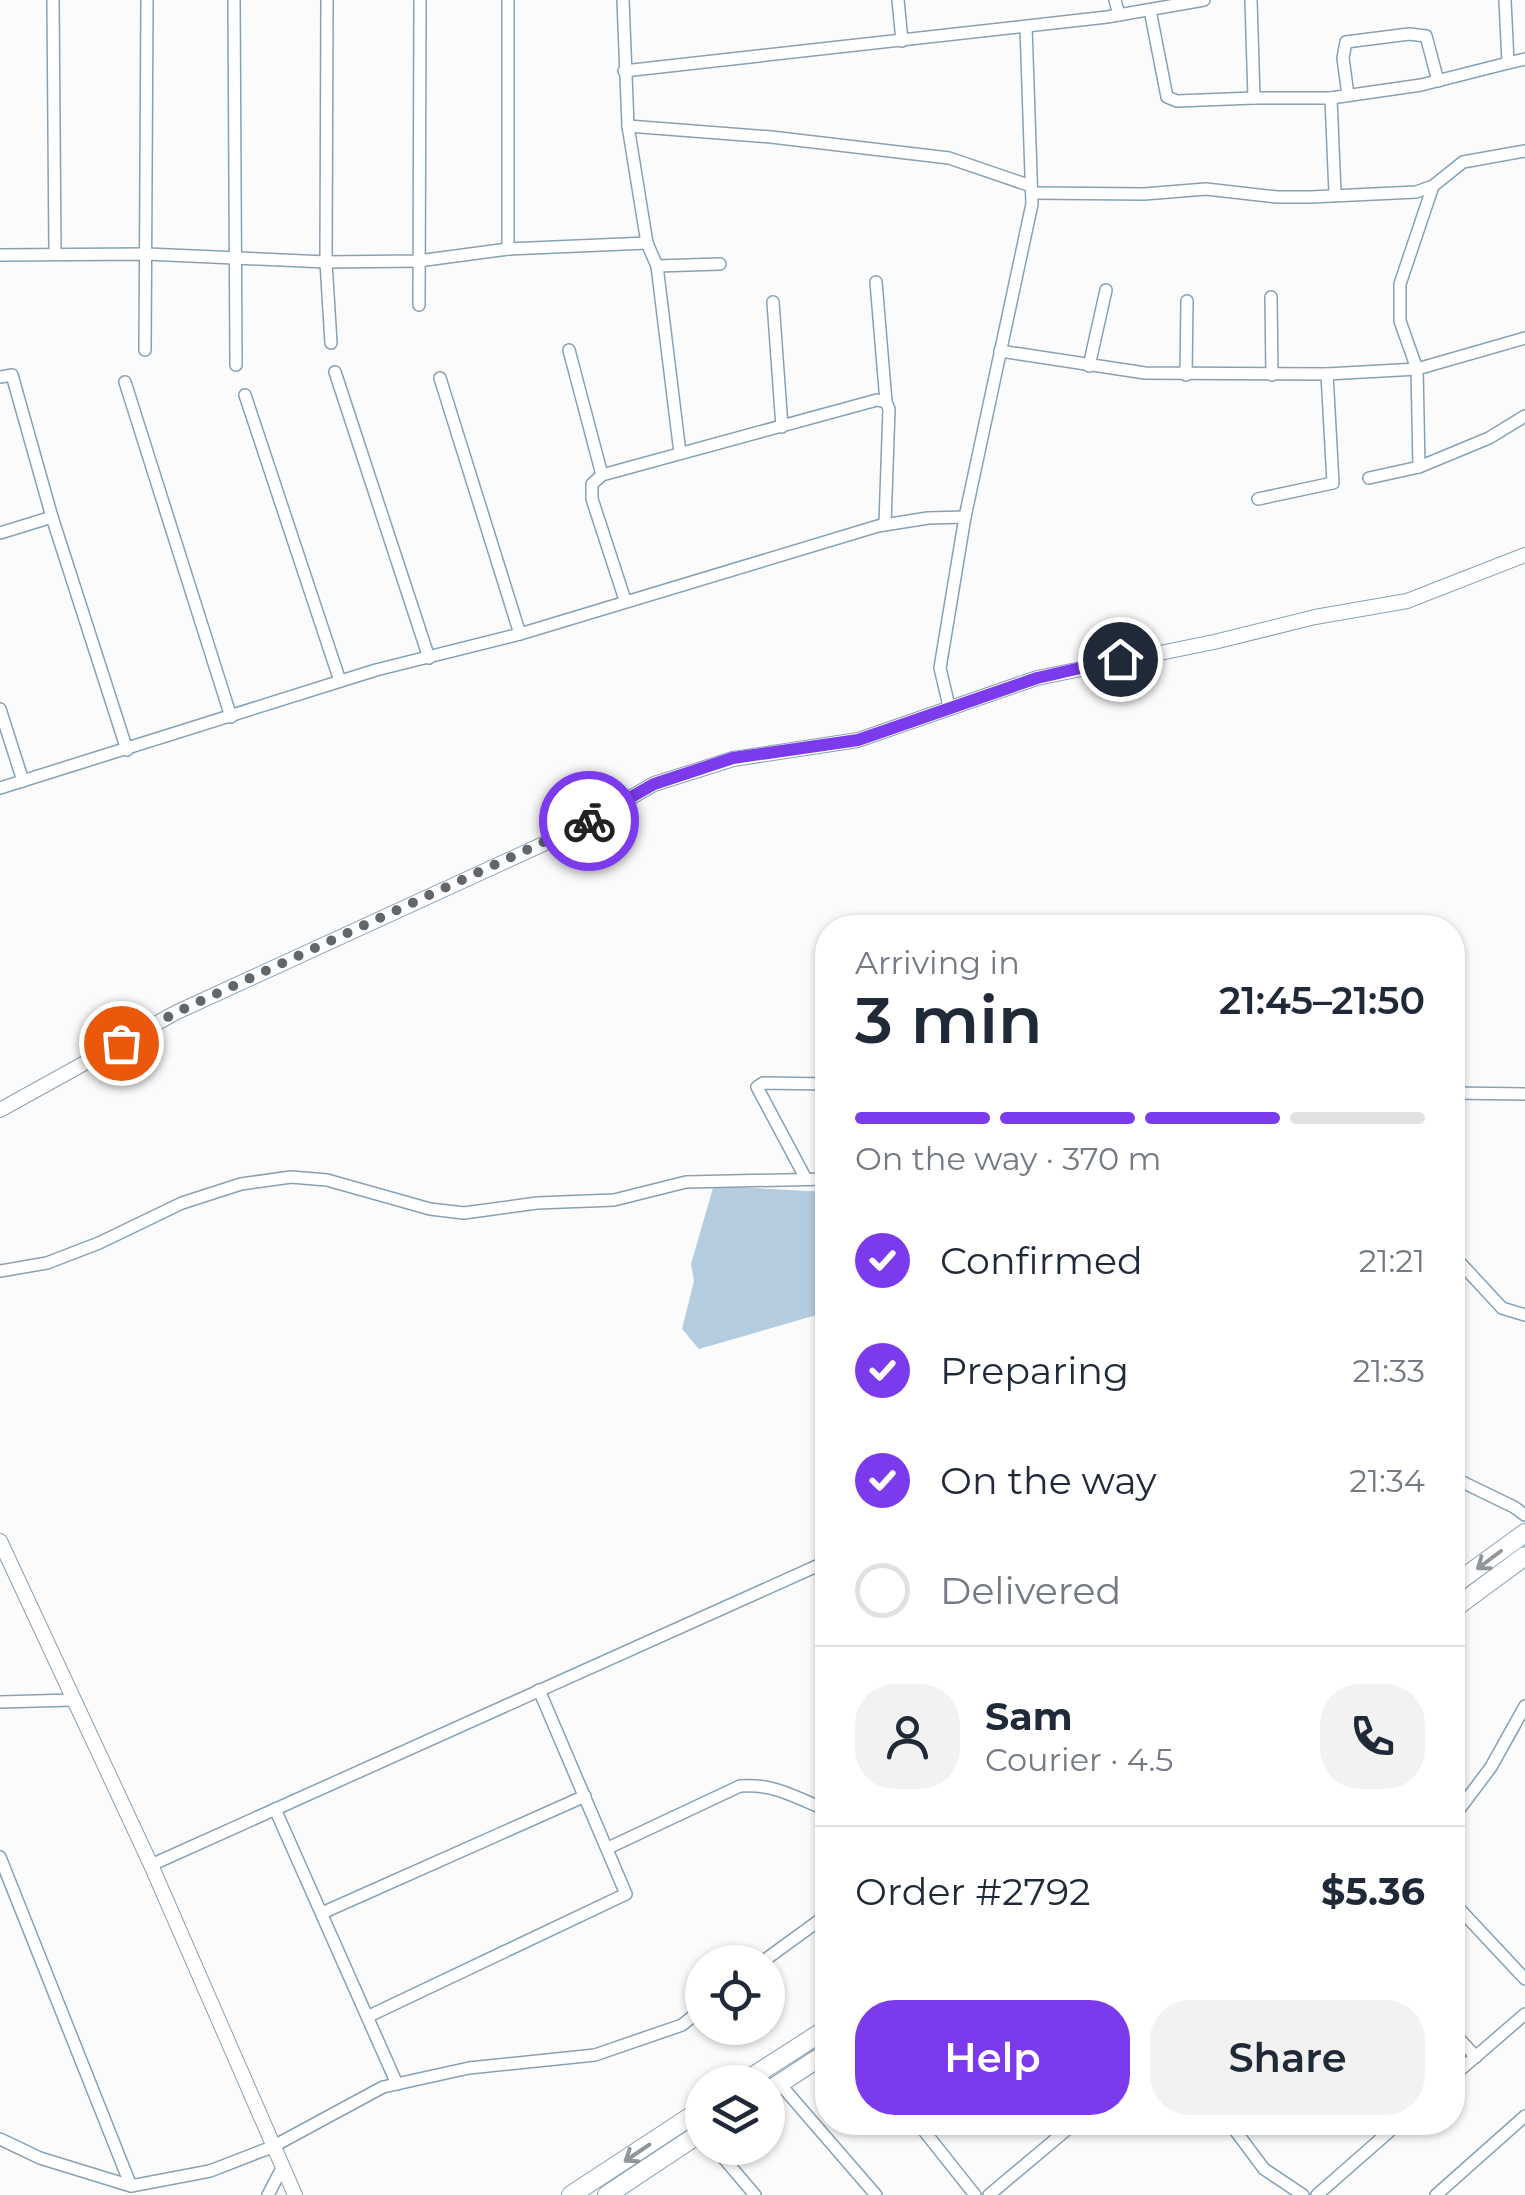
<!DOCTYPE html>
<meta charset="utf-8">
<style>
body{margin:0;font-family:Montserrat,sans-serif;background:#f2f2f3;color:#1f2937;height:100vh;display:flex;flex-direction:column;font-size:38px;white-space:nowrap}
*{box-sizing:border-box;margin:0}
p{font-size:32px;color:#747a83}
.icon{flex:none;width:55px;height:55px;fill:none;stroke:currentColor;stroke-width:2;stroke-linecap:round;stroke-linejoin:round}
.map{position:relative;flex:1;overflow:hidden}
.side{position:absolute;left:815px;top:915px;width:650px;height:1220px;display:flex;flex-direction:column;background:#fff;border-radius:40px;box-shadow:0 2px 8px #0004}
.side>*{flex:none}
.fabs{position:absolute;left:685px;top:1945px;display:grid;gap:20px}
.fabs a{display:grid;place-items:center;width:100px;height:100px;border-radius:50%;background:#fff;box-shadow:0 2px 8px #0004;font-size:50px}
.pin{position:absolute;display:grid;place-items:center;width:85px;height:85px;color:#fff;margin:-42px;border:5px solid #fff;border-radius:50%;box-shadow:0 2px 10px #0007}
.courier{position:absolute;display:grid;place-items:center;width:100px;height:100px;margin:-50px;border:8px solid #7c3aed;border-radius:50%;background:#fff;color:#222;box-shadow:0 2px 12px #0007}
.headline em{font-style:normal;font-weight:600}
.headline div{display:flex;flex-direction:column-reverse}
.headline{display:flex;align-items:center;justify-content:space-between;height:170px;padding:0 40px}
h1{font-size:65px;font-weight:600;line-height:75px}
.bar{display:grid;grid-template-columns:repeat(4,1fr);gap:15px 10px;align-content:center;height:120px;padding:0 40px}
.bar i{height:12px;border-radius:8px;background:#e0e1e3}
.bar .on{background:#7c3aed}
.bar p{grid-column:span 4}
.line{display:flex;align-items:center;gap:25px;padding:0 40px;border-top:2px solid #e0e1e3}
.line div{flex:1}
.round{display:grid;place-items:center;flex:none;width:105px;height:105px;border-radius:40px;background:#f2f2f3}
ol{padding:0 40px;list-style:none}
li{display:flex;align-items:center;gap:30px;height:110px}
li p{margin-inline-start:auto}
li .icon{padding:10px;border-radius:50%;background:#7c3aed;color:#fff;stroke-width:4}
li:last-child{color:#747a83}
li i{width:55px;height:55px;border:5px solid #e0e1e3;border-radius:50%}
.primary-button{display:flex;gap:20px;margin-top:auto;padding:20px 40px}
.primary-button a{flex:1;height:115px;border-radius:40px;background:#7c3aed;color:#fff;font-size:40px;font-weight:600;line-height:115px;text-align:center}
.primary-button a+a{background:#f2f2f3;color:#1f2937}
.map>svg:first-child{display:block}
.green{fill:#b5ccde}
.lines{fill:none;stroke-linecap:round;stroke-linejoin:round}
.minor-casing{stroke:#87a1b4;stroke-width:14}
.tertiary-casing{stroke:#87a1b4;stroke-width:16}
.secondary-casing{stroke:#87a1b4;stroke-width:20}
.minor{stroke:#fff;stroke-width:11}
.tertiary{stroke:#fff;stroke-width:14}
.secondary{stroke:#fff;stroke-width:18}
.oneway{stroke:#929699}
.done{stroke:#60666b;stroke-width:10;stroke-dasharray:0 18}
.route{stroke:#7c3aed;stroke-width:12}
</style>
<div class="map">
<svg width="1525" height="2195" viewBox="0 0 1525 2195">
<rect width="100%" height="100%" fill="#fbfbfb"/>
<polygon class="green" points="735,1187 827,1192 827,1312 699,1349 682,1329 694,1281 691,1264 713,1188"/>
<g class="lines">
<g class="minor-casing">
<g id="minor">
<polyline points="53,0 55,253"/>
<polyline points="234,0 236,365"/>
<polyline points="327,0 326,262 331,343"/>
<polyline points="508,0 508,249"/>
<polyline points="623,0 628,126 647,243 657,266 680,453"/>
<polyline points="898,0 902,41"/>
<polyline points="1115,0 1119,15"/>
<polyline points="1251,0 1254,98 1331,98 1335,194"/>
<polyline points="1150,10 1167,97 1177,101 1254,98"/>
<polyline points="1508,63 1525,59"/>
<polyline points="624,71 1107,17 1204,0"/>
<polyline points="1348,95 1343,58 1346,42 1409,34 1426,36 1438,81"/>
<polyline points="1331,98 1421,85 1508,63 1505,0"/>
<polyline points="628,126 771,137 949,158 1031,186"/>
<polyline points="1032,193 1144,194 1206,189 1277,197 1311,197 1416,192 1433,186 1463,162 1525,151"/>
<polyline points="0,255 147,254 326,262 418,261 508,249 647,243"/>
<polyline points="657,266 720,264"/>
<polyline points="876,282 886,402"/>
<polyline points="1271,297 1272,375"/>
<polyline points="773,302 782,427"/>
<polyline points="419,305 420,0"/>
<polyline points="145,350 147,0"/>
<polyline points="569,350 602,475"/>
<polyline points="1000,351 1145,373 1327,374 1417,369 1525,338"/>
<polyline points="1089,366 1106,290"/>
<polyline points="335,372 429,658"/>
<polyline points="1186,375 1187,301"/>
<polyline points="0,377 12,375 52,517 127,750"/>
<polyline points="440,378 520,634"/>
<polyline points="125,382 231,717"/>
<polyline points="245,395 340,681"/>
<polyline points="1419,467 1417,369 1400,321 1400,284 1433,186"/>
<polyline points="1369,478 1419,467 1489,438 1525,416"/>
<polyline points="1258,499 1333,483 1327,374"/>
<polyline points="0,533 52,517"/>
<polyline points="625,600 592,499 592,484 602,475 877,400 886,402 889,409 885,524"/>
<polyline points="949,706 940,668 965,517 1032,204 1026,27"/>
<polyline points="0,709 23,781"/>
<polyline points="0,788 376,670 520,634 878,526 928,518 965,517"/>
<polyline points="1452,1093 1525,1094"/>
<polyline points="806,1179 757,1087 763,1083 828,1084"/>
<polyline points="1452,1254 1502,1308 1525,1315"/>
<polyline points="0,1271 47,1263 99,1243 182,1203 241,1184 291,1177 327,1180 430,1209 464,1213 537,1203 614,1200 686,1182 828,1179"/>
<polyline points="1452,1477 1514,1507 1525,1515"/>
<polyline points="0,1702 72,1700"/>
<polyline points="275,1809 397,2084"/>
<polyline points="1452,1819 1491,1767 1525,1706"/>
<path d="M 608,1848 L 740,1786 C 773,1783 798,1798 828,1811"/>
<polyline points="0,1857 131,2186"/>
<polyline points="151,1865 828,1561"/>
<polyline points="1452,1901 1525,1979"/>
<polyline points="322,1913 585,1796"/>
<polyline points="762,1962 828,1914"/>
<polyline points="369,2016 626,1894 539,1690"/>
<polyline points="1452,2031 1476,2057"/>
<polyline points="1452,2077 1525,2014"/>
<polyline points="780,2084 876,2195"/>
<polyline points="917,2122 975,2195"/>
<polyline points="1229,2122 1264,2169 1303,2195"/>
<polyline points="0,2139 40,2158 131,2186 210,2171 272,2147 383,2087 469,2068 595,2055 682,2025 702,2009"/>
<polyline points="715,2148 755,2195"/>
<polyline points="268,2195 282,2168"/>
<polyline points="989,2195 1076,2122"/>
<polyline points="1317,2195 1400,2122"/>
<polyline points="1436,2195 1525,2116"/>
</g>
</g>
<g class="tertiary-casing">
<g id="tertiary">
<polyline points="0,1110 177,1012 576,829 654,784 733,759 858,740 1037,678 1214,642 1315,617 1407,601 1525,555"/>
<polyline points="0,1541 151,1865 295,2195"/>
</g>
</g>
<g class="secondary-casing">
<g id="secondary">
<polyline points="1452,1586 1525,1533"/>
<polyline points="1452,1610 1525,1556"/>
<polyline points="744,2082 828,2028"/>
<polyline points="768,2091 828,2052"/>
<polyline points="571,2195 702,2109"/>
<polyline points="607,2195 702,2132"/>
</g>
</g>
<use href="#minor" class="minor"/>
<use href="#tertiary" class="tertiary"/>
<use href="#secondary" class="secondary"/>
</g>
<defs><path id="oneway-shaft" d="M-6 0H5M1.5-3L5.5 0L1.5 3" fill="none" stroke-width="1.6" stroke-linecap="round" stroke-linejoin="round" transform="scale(2.5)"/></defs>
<g class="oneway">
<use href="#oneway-shaft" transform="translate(1489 1560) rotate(143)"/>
<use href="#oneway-shaft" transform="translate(637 2153) rotate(146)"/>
</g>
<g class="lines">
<polyline class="done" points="121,1043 177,1012 589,821"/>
<polyline class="route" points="589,821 654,784 733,758 858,740 1037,678 1120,659"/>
</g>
</svg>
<div class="fabs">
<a><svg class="icon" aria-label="locate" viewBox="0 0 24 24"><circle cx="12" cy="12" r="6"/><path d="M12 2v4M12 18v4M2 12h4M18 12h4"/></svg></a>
<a><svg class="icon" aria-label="layers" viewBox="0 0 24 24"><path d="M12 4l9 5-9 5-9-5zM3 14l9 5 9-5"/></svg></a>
</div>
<div class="pin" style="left:121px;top:1043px;background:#ea580c"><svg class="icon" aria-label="bag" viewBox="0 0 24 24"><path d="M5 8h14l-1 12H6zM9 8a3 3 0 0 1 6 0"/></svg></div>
<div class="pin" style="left:1120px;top:659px;background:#1f2937"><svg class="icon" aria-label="home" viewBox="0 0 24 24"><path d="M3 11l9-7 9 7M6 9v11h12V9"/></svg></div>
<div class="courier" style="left:589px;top:821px"><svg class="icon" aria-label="bike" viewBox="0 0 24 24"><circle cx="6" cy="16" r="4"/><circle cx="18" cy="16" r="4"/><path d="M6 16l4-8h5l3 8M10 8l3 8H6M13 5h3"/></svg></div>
<section class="side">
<div class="headline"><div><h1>3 min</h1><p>Arriving in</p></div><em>21:45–21:50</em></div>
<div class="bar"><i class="on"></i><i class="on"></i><i class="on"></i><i></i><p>On the way · 370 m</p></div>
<ol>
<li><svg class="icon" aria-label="check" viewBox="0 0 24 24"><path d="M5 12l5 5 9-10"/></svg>Confirmed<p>21:21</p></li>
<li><svg class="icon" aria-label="check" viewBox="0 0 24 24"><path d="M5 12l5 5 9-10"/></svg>Preparing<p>21:33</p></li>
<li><svg class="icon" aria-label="check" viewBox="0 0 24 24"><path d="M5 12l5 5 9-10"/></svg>On the way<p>21:34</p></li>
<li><i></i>Delivered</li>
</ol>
<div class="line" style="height:180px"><a class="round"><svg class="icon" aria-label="person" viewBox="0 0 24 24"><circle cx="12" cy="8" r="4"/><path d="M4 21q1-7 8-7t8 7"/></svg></a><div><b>Sam</b><p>Courier · 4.5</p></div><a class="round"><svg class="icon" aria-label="phone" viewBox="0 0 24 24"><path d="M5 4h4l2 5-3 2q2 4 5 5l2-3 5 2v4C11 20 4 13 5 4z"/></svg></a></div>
<div class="line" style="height:130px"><div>Order #2792</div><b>$5.36</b></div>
<div class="primary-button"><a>Help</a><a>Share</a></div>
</section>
</div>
